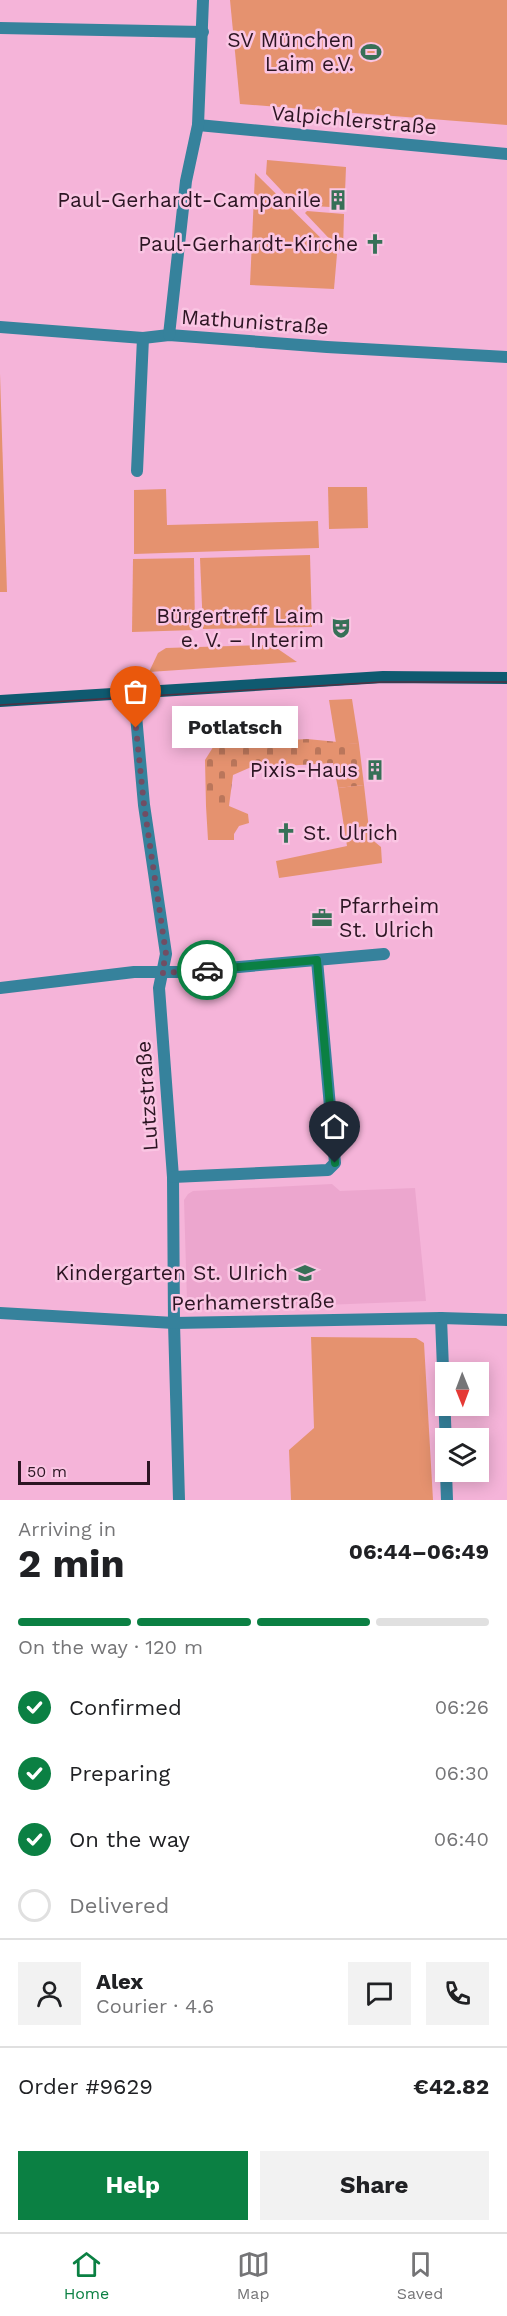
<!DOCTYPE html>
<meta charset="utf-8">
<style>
body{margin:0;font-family:"Work Sans",sans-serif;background:#f2f2f2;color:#202124;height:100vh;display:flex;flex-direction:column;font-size:22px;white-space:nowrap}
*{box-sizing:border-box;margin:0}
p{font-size:20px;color:#757577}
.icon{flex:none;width:33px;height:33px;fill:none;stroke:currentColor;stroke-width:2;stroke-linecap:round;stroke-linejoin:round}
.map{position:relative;height:1500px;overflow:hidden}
.drawer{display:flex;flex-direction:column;background:#fff;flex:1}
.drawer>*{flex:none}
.needle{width:39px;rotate:179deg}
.tools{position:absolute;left:435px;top:1362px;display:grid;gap:12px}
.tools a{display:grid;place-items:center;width:54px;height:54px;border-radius:0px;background:#fff;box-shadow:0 3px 15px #0003;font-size:30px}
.scale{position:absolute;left:18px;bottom:15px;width:132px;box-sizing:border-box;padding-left:6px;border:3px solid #2c1523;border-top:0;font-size:16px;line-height:21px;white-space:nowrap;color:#2c1523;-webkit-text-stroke:4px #fac5e3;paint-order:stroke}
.pin{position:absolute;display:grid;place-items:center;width:51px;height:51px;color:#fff;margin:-62px -26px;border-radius:50% 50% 50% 0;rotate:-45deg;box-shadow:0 0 6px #0007}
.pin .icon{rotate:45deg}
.courier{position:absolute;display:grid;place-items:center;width:60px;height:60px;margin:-30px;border:4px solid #0b8043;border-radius:50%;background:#fff;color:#222;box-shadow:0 2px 8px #0007}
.bubble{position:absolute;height:42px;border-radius:0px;background:#fff;box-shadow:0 3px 15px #0003;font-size:20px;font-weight:700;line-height:42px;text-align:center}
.summary em{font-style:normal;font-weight:700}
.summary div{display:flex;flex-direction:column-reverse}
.summary{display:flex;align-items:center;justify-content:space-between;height:102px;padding:0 18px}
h1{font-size:39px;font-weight:700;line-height:45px}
.bar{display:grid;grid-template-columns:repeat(4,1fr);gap:9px 6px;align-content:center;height:72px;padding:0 18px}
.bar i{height:8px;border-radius:4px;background:#e0e0e0}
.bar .active{background:#0b8043}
.bar p{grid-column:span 4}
.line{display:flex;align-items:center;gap:15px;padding:0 18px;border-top:2px solid #e0e0e0}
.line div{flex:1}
.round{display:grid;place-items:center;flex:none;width:63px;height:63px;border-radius:0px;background:#f2f2f2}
ol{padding:0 18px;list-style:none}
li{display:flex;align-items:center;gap:18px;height:66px}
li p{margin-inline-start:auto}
li .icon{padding:6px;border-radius:50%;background:#0b8043;color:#fff;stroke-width:4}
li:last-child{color:#757577}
li i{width:33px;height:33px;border:3px solid #e0e0e0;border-radius:50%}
.button{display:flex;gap:12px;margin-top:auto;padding:12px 18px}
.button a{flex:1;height:69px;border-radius:0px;background:#0b8043;color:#fff;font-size:24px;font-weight:700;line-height:69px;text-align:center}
.button a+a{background:#f2f2f2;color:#202124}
.tabs{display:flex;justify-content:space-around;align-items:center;height:84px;border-top:2px solid #e0e0e0;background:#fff;font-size:16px;color:#757577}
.tabs a{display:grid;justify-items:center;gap:3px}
.tabs .active{color:#0b8043}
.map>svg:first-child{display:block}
.built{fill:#eca6ce}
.green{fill:#e5926f}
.cemetery{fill:url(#cemetery-stones)}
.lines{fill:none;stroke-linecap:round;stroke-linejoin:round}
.minor{stroke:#36829c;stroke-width:12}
.secondary{stroke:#0f5a70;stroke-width:12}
.tram{stroke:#4f3143;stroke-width:1.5}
.done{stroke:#724d63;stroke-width:6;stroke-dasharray:0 10.8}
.route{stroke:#0b8043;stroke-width:8}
.labels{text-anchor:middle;stroke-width:5;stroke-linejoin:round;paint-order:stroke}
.poi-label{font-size:21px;fill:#2c1523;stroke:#fac5e3;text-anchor:end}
.street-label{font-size:21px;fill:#2c1523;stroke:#fac5e3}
</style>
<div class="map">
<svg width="507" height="1500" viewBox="0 0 507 1500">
<defs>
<pattern id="cemetery-stones" width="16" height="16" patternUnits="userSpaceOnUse" patternTransform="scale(1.5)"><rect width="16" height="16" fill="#e5926f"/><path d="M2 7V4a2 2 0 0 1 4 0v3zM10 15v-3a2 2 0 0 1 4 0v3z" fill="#ba765b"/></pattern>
</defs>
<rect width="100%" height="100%" fill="#f5b4d9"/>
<polygon class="built" points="332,1184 340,1191 415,1188 426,1301 199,1310 190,1305 187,1301 184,1200 188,1194 193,1191"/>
<g class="green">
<polygon points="230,0 507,0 507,125 240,104"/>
<polygon points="267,160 346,167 345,193 331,192 330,207 295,205 266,174"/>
<polygon points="255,173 337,254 334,289 250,285"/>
<polygon points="307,211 344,214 343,250 340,250 305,213"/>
<polygon points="0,374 7,592 0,592"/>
<polygon points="328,487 367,487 368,528 329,529"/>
<polygon points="166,489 167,525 318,521 319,548 134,554 134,490"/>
<polygon points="310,555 312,627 203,629 200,558"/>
<polygon points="194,558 195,630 132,632 133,559"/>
<polygon points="267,645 278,649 297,662 149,672 158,653 166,648"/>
<polygon points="352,699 359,744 336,743 329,700"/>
<polygon points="364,785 370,838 381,847 382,863 279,878 276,861 347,846 338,788"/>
<polygon points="206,806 229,806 248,814 249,823 239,826 234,834 234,840 208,840"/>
<polygon points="311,1337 416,1338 424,1343 433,1500 291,1500 289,1450 314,1428"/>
</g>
<polygon class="cemetery" points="307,739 359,744 364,785 338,788 333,763 249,768 233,775 229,806 206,806 205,760 215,744"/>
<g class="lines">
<g class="minor">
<polyline points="0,28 203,32"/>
<polyline points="198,125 507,154"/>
<polyline points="0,327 143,338 169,335 327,347 507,357"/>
<polyline points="169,335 186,181 198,125 203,0"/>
<polyline points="137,471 143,338"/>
<polyline points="134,693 144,805 166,954 159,988 173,1177 174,1323 179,1500"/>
<polyline points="0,988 134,972 182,972 384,954"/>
<polyline points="173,1177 328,1170 335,1163 317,960"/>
<polyline points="0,1313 174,1323 441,1318 507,1320"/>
<polyline points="441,1318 446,1445"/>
<polyline points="446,1472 447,1500"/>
</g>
<polyline class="secondary" points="0,701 383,677 507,678"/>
<polyline class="tram" points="0,705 382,682 507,682"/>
</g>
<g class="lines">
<polyline class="done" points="136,728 144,805 166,954 162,973 207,970"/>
<polyline class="route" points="207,970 317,960 335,1163"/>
</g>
<defs>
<g id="stadium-bare" transform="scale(1.62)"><path d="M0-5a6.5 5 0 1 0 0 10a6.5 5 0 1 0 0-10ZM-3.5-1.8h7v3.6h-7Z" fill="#377057" stroke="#fac5e3" stroke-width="2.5" paint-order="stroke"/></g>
<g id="building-bare" transform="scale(1.62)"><path d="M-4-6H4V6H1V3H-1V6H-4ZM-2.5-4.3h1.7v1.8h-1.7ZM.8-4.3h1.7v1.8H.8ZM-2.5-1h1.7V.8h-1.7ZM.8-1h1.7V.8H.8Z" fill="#377057" stroke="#fac5e3" stroke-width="2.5" paint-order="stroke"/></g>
<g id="church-bare" transform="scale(1.62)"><path d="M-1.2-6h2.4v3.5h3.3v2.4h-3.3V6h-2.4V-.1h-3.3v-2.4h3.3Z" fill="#377057" stroke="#fac5e3" stroke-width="2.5" paint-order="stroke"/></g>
<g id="theatre-bare" transform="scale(1.62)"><path d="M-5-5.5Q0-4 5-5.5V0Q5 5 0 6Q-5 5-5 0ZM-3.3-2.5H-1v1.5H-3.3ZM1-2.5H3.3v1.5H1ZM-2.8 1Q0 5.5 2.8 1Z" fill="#377057" stroke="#fac5e3" stroke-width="2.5" paint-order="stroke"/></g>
<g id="office-bare" transform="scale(1.62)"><path d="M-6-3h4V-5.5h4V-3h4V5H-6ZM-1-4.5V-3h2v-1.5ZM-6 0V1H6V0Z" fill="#377057" stroke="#fac5e3" stroke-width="2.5" paint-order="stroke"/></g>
<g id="school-bare" transform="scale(1.62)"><path d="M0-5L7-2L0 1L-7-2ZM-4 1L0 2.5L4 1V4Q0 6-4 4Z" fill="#377057" stroke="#fac5e3" stroke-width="2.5" paint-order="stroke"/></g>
</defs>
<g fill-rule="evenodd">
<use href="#stadium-bare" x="371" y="52"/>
<use href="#building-bare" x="338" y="200"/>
<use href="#church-bare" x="375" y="244"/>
<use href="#theatre-bare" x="341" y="628"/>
<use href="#building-bare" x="375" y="770"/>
<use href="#church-bare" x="286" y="833"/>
<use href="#office-bare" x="322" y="918"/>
<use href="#school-bare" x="305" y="1273"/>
</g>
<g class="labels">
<g class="poi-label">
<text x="354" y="47">SV München<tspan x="354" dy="24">Laim e.V.</tspan></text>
<text x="321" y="207">Paul-Gerhardt-Campanile</text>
<text x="358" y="251">Paul-Gerhardt-Kirche</text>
<text x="324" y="623">Bürgertreff Laim<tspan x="324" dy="24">e. V. – Interim</tspan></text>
<text x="358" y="777">Pixis-Haus</text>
<text x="303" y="840" text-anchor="start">St. Ulrich</text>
<text x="339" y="913" text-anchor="start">Pfarrheim<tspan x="339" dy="24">St. Ulrich</tspan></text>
<text x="288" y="1280">Kindergarten St. UIrich</text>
</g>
<g class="street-label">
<text transform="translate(354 120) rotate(5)" y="7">Valpichlerstraße</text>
<text transform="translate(255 322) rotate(4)" y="7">Mathunistraße</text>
<text transform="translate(147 1096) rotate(-94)" y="7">Lutzstraße</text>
<text transform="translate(253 1302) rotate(-1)" y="7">Perhamerstraße</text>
</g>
</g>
</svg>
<div class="tools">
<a><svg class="needle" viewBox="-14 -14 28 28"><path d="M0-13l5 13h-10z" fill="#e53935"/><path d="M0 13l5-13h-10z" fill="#757577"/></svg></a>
<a><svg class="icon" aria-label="layers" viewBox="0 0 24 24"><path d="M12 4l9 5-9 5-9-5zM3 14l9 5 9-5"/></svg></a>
</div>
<div class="scale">50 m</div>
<div class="pin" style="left:136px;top:728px;background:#ea580c"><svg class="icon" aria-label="bag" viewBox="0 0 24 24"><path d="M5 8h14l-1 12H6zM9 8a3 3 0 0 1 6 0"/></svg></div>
<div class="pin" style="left:335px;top:1163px;background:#1f2937"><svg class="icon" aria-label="home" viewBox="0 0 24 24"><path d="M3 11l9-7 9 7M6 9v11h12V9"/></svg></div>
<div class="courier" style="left:207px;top:970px"><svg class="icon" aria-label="car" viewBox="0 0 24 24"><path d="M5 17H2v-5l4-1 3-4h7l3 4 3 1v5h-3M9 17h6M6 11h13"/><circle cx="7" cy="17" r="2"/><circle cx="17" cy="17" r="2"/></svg></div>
<div class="bubble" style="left:172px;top:706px;width:126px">Potlatsch</div>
</div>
<section class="drawer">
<div class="summary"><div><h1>2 min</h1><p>Arriving in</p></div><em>06:44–06:49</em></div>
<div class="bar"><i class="active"></i><i class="active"></i><i class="active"></i><i></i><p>On the way · 120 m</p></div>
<ol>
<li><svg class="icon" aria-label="check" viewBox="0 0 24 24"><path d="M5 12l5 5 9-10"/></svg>Confirmed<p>06:26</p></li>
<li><svg class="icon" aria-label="check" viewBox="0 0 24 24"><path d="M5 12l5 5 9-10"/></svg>Preparing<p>06:30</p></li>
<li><svg class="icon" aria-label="check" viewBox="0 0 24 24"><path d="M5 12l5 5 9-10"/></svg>On the way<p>06:40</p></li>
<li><i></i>Delivered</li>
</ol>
<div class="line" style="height:108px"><a class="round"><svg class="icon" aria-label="person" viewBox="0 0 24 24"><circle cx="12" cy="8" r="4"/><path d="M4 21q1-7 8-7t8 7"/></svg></a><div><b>Alex</b><p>Courier · 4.6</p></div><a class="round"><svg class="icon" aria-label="chat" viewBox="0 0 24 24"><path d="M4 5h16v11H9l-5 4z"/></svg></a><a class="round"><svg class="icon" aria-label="phone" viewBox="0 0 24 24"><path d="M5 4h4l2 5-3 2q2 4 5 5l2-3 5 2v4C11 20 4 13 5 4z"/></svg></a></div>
<div class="line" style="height:78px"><div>Order #9629</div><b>€42.82</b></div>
<div class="button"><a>Help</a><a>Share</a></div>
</section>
<nav class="tabs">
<a class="active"><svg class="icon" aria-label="home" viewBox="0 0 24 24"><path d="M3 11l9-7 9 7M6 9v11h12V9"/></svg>Home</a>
<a><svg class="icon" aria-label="map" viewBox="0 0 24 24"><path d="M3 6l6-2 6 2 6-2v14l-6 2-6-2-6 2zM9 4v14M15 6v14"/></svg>Map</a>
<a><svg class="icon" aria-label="saved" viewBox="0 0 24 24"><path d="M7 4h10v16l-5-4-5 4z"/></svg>Saved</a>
</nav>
